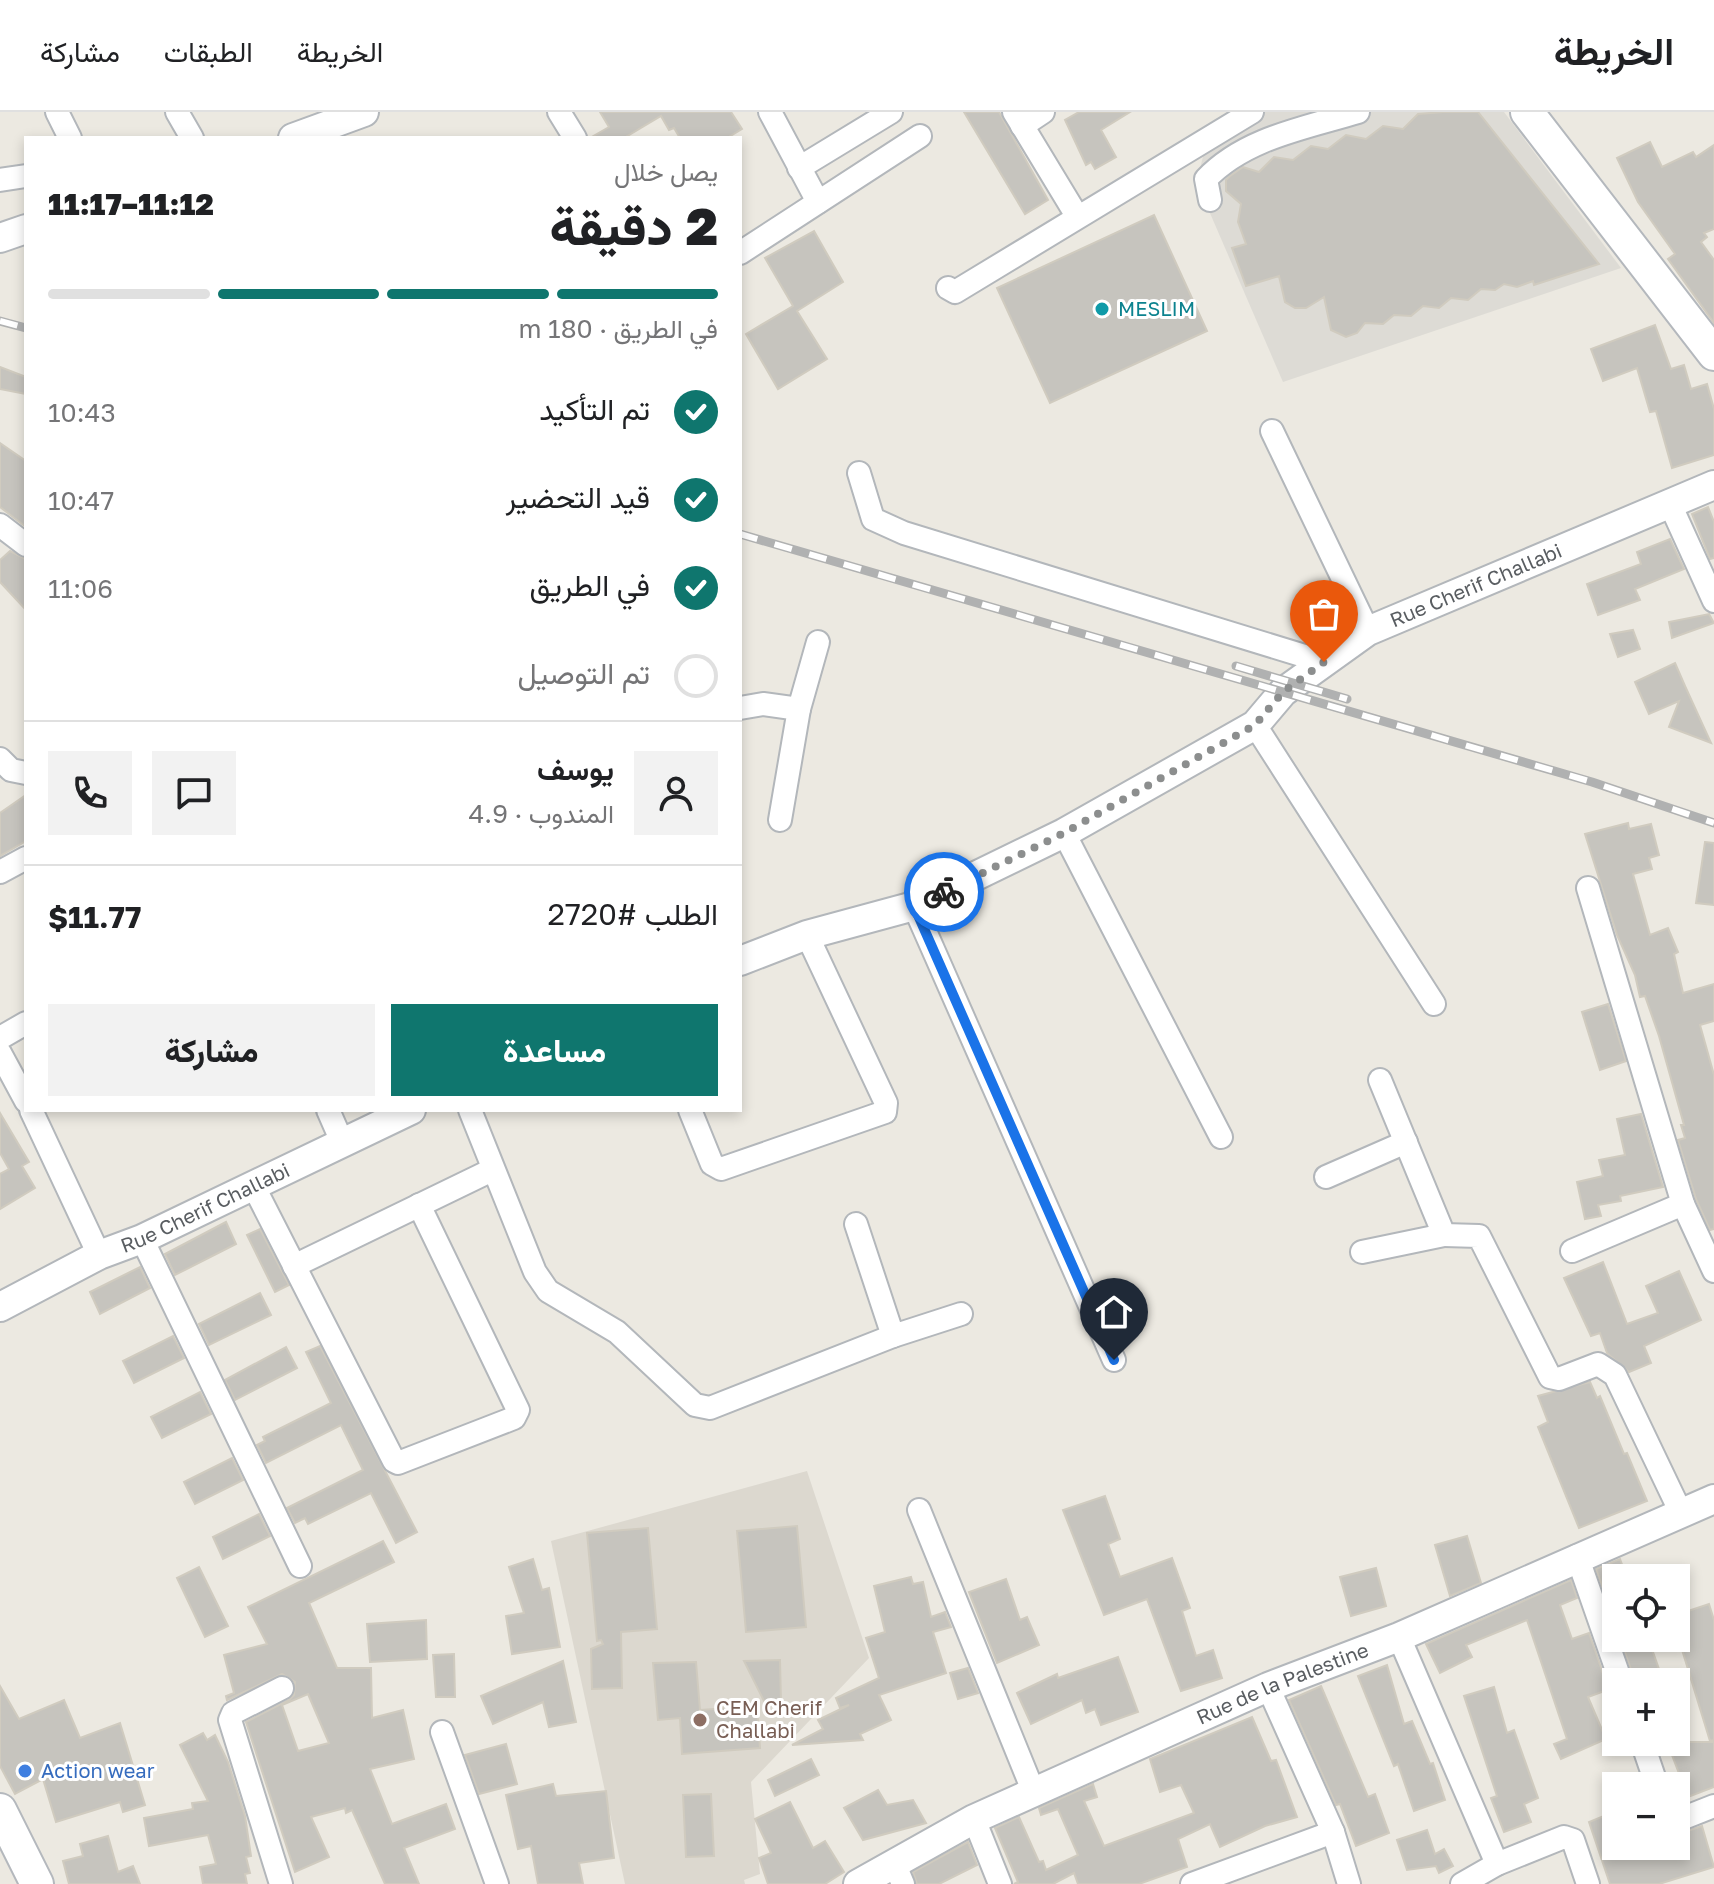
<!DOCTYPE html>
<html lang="ar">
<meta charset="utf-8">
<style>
body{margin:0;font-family:"Golos Text",Vazirmatn,sans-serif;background:#f2f2f2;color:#202124;direction:rtl;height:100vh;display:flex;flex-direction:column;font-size:30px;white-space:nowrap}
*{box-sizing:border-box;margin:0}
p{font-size:26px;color:#757577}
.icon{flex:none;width:44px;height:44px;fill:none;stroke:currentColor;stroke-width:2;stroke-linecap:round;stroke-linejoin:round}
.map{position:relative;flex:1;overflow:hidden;direction:ltr}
.side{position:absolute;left:24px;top:24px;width:718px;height:976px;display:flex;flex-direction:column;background:#fff;border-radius:0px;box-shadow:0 4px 12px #0003;direction:rtl}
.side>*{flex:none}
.buttons{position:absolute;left:1602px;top:1452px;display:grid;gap:16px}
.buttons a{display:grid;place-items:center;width:88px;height:88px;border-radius:0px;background:#fff;box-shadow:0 4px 12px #0003;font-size:40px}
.pin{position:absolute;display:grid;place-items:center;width:68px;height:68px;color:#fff;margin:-82px -34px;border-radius:50% 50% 50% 0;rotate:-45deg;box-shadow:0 0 8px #0007}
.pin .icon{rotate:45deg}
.courier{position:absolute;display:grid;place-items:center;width:80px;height:80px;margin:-40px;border:6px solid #1a73e8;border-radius:50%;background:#fff;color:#222;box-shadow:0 2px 10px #0007}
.overview em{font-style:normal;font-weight:800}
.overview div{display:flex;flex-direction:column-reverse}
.overview{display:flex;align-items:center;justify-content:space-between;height:136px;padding:0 24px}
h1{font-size:52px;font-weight:800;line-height:60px}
.bar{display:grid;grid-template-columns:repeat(4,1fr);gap:12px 8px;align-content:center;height:96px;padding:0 24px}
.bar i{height:10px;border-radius:6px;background:#e0e0e0}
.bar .on{background:#0f766e}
.bar p{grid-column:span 4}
.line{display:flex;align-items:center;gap:20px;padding:0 24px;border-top:2px solid #e0e0e0}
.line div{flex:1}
.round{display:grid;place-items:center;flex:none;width:84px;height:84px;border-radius:0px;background:#f2f2f2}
ol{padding:0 24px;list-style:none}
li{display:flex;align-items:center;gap:24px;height:88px}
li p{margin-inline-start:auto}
li .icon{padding:8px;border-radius:50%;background:#0f766e;color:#fff;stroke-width:4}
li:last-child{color:#757577}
li i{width:44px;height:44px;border:4px solid #e0e0e0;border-radius:50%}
.action{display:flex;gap:16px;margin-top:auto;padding:16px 24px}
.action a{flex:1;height:92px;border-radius:0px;background:#0f766e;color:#fff;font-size:32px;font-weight:800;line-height:92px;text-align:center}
.action a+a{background:#f2f2f2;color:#202124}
header{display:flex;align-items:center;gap:48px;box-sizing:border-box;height:112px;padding:0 40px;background:#fff;border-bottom:2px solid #e0e0e0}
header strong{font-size:38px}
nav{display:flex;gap:44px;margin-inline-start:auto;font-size:28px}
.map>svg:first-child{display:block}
.industrial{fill:#dddbd5}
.education{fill:#dcd8cf}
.building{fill:#c6c4be;stroke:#d0cbbf;stroke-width:2;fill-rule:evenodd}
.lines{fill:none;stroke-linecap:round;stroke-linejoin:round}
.minor-casing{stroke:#b3b7bb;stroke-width:26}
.tertiary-casing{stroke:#b3b7bb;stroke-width:32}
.secondary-casing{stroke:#b4b8bd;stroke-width:36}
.minor{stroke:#fff;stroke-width:22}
.tertiary{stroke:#fff;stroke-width:28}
.secondary{stroke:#fff;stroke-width:32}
.rail-casing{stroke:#b0b1b1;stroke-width:9}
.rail{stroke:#fff;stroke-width:6;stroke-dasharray:18;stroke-linecap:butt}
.done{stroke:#8c8e8e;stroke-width:8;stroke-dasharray:0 14.4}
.route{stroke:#1a73e8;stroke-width:10}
.culture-dot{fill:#0f9aa8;stroke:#fff;stroke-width:3}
.education-dot{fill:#8d6e63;stroke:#fff;stroke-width:3}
.shop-dot{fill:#3f7fe0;stroke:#fff;stroke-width:3}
.labels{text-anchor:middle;stroke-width:6;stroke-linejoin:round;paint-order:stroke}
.culture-label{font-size:20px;fill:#0d838f;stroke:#fff;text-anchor:start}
.street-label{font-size:20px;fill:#595d61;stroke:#fff}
.education-label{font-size:20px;fill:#785e54;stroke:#fff;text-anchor:start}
.shop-label{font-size:20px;fill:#366cbe;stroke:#fff;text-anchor:start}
</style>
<header>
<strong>الخريطة</strong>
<nav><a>الخريطة</a><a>الطبقات</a><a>مشاركة</a></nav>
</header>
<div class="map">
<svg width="1714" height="1772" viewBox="0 0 1714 1772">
<rect width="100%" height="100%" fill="#ece9e1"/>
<polygon class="industrial" points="1257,0 1504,0 1621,156 1283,270 1200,78 1198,65 1206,32"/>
<polygon class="education" points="807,1359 869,1546 751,1670 760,1762 744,1768 745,1772 625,1772 551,1429"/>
<g class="building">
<polygon points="600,0 731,0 742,17 727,26 680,26 674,16 669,18 661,4 624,26 590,26 609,15"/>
<polygon points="964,0 999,0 1048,88 1025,102"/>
<polygon points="1079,0 1130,0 1101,18 1116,45 1095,57 1091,50 1086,53 1065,8"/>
<polygon points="1443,0 1478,0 1599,152 1534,173 1533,169 1517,175 1504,172 1495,178 1481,177 1468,188 1451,186 1439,196 1423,194 1411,204 1394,203 1383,212 1365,211 1357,221 1346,225 1331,218 1324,185 1306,196 1295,196 1285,190 1279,164 1246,174 1232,136 1246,132 1238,110 1241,92 1226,79 1226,68 1230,64 1243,55 1259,60 1274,45 1293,48 1311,34 1328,37 1346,23 1366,27 1383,14 1403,17 1418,2"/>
<polygon points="1650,30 1662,55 1693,40 1696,45 1714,33 1714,117 1704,121 1707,125 1701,130 1714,148 1714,211 1668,147 1675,142 1638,90 1617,46"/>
<polygon points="1154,103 1207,219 1050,291 997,176"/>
<polygon points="814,119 843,170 797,199 827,247 778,277 746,222 793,194 765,146"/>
<polygon points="1655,213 1671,257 1684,253 1691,277 1707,272 1714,297 1714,343 1672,356 1656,299 1650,300 1637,256 1603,269 1591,237"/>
<polygon points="0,255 26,265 26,282 0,277"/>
<polygon points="0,331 26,349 26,415 0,395"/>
<polygon points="1708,395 1714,410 1714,446 1710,447 1692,402"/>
<polygon points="1670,427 1684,457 1635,477 1640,488 1598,503 1587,472 1641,452 1637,440"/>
<polygon points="10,439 26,447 26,498 0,470 0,448"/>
<polygon points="1709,502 1714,511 1672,526 1669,510"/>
<polygon points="1633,518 1640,537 1618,545 1610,522"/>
<polygon points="1675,551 1685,574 1711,631 1669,615 1679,589 1649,602 1635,570"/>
<polygon points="26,683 26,729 0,744 0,701"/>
<polygon points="1628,711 1629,717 1651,712 1659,743 1649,746 1652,757 1633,762 1650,823 1668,816 1678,840 1674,842 1683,881 1714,872 1714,909 1700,913 1714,963 1714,1117 1710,1118 1696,1087 1678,1028 1685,1026 1681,1013 1684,1013 1659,924 1645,884 1640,885 1635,863 1617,823 1585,722"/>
<polygon points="1705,730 1714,731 1714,793 1696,791"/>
<polygon points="1608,892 1626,949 1600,958 1582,900"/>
<polygon points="0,1001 29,1050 22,1054 35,1076 0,1097 0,1062 9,1057 0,1041"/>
<polygon points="1641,1002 1663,1075 1620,1084 1621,1089 1598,1093 1601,1104 1585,1107 1577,1070 1603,1064 1599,1048 1625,1043 1617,1007"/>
<polygon points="226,1110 236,1132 175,1163 165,1142"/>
<polygon points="260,1117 289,1173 275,1180 247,1123"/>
<polygon points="1603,1150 1627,1212 1658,1201 1646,1174 1679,1159 1701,1208 1644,1234 1651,1251 1629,1260 1607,1241 1600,1221 1591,1224 1564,1166"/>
<polygon points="140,1155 150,1176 100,1202 90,1180"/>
<polygon points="260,1181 271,1203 209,1233 199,1212"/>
<polygon points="173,1224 184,1246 134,1271 123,1249"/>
<polygon points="320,1234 417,1420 396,1431 371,1381 308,1412 305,1406 295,1411 287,1396 363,1358 341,1313 266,1351 257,1333 265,1329 263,1325 331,1291 306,1240"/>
<polygon points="286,1235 297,1256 235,1288 225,1268"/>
<polygon points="1590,1270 1597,1286 1600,1284 1624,1342 1627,1341 1647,1389 1579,1416 1538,1315 1548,1310 1538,1284"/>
<polygon points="200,1280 211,1302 162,1326 151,1305"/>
<polygon points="232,1346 243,1368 195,1392 184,1370"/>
<polygon points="1105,1384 1120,1427 1108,1432 1120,1465 1172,1446 1190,1496 1182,1499 1196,1544 1213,1538 1222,1566 1181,1579 1147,1487 1104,1503 1063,1398"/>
<polygon points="259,1402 270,1424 223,1447 213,1425"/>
<polygon points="797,1414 806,1515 746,1520 737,1419"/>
<polygon points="648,1416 657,1517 621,1520 622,1576 592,1577 591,1537 603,1532 601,1528 597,1529 587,1421"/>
<polygon points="1467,1424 1481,1471 1450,1484 1435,1433"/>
<path d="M 383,1429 L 394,1450 L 309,1491 L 337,1556 L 371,1556 L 372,1606 L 403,1598 L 414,1647 L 370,1657 L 392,1712 L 446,1692 L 455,1717 L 404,1736 L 419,1772 L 385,1772 L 352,1698 L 346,1701 L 345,1696 L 311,1705 L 329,1745 L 295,1760 L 246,1610 L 289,1588 L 294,1583 L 295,1570 L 282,1562 L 227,1588 L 226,1584 L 234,1581 L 224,1543 L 267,1532 L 248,1495 ZM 308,1582 L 329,1631 L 298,1639 L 282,1593 Z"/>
<polygon points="533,1447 542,1478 549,1476 560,1535 512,1542 506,1504 524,1501 509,1455"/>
<polygon points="1620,1447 1627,1466 1616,1466 1616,1513 1596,1457"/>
<polygon points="199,1455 228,1514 205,1525 177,1466"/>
<polygon points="1376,1456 1386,1494 1351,1504 1340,1465"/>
<polygon points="911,1465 913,1472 923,1470 931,1505 945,1500 951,1515 933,1520 946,1561 879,1583 891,1608 860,1622 863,1628 792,1633 823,1617 818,1608 849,1593 840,1596 836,1586 879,1566 866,1526 885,1520 874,1474"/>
<polygon points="1006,1467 1020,1508 1027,1505 1039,1533 997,1551 969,1480"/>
<polygon points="1571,1468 1577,1486 1560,1493 1572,1527 1589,1521 1606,1570 1607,1578 1588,1585 1606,1627 1561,1647 1554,1632 1567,1627 1527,1508 1466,1533 1472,1545 1440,1561 1426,1532"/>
<polygon points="1709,1492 1714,1508 1714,1628 1710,1629 1676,1518 1676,1503"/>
<polygon points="426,1508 427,1547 370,1550 367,1512"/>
<polygon points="1620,1526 1648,1526 1660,1560 1635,1569"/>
<polygon points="454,1542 455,1585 436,1585 433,1543"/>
<polygon points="1118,1545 1138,1600 1101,1613 1095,1597 1086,1601 1082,1588 1031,1612 1017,1581 1057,1562 1058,1566"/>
<polygon points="780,1548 781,1591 765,1591 744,1549"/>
<polygon points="563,1549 576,1610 549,1615 543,1590 493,1612 481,1584"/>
<polygon points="696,1550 700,1598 757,1594 760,1636 682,1642 680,1606 658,1608 653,1551"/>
<polygon points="1387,1553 1404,1612 1412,1609 1430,1652 1433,1651 1445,1688 1414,1699 1398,1652 1394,1654 1358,1564"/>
<polygon points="968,1556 978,1581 958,1587 950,1561"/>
<polygon points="0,1574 19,1607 64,1588 80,1626 120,1611 145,1693 123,1700 120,1690 56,1710 43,1667 15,1682 0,1654"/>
<polygon points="1321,1574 1368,1685 1375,1682 1389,1721 1356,1734 1340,1692 1336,1693 1289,1588"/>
<polygon points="1494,1575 1507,1621 1514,1618 1538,1686 1524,1692 1531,1710 1504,1720 1491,1686 1497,1684 1464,1584"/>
<polygon points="1252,1605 1271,1649 1276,1648 1297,1705 1265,1714 1220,1735 1210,1712 1178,1727 1187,1755 1139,1772 1078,1772 1074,1761 1053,1772 1014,1772 1018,1770 995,1716 1019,1705 1039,1750 1043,1749 1046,1758 1078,1743 1058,1697 1041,1703 1039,1696 1093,1672 1097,1685 1084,1689 1104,1734 1194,1701 1181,1673 1160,1680 1150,1647"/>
<polygon points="203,1621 207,1628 215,1623 228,1650 245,1704 251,1744 246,1745 250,1761 245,1762 247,1772 203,1772 200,1755 216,1752 208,1723 149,1734 144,1706 193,1697 192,1691 208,1689 180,1633"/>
<polygon points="1667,1630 1714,1630 1714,1675 1688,1685"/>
<polygon points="506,1632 517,1672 479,1682 465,1643"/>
<polygon points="811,1647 819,1663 775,1684 768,1668"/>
<polygon points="553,1672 556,1684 606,1679 614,1746 579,1751 583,1772 538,1772 531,1734 518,1737 506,1683"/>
<polygon points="878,1678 887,1693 913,1688 926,1711 863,1728 844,1696"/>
<polygon points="711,1682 714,1744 686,1745 683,1683"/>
<polygon points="790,1690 813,1736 825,1729 844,1760 825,1772 768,1772 759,1746 771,1741 755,1707"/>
<polygon points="1616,1699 1616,1734 1676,1734 1676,1723 1702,1714 1714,1755 1659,1772 1610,1772 1589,1710"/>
<polygon points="1427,1718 1435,1742 1444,1737 1453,1754 1439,1761 1436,1754 1407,1758 1397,1728"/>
<polygon points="108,1724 118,1760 133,1754 140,1772 69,1772 63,1749 83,1744 80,1732"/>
<polygon points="968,1730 977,1753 939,1772 917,1772 913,1760"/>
</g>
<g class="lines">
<g class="minor-casing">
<g id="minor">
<polyline points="57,0 70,26"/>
<polyline points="177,0 192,26"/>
<polyline points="559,0 575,26"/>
<polyline points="770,0 818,90"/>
<polyline points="1014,0 1077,104"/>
<polyline points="1022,14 1043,0"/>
<polyline points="799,56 891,0"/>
<polyline points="0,68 26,64"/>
<path d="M 1210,88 L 1206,67 C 1245,26 1305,16 1358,0"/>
<polyline points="740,141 920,24"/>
<polyline points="948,176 955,180 1252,0"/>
<polyline points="1272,319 1368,519"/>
<polyline points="859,361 873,407 904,421 1324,550"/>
<polyline points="1670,392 1714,489"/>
<polyline points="0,413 26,433"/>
<polyline points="740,596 763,592 799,597 780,708"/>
<polyline points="799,597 818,530"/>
<polyline points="1255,613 1434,892"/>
<polyline points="0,647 11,658 26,661"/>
<polyline points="1064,721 1221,1025"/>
<polyline points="0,760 26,746"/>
<polyline points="1588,776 1683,1092"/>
<polyline points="914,794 1114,1248"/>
<polyline points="0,926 26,911"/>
<polyline points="0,941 26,989"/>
<polyline points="1380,968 1444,1123 1479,1124 1550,1265 1559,1267 1598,1252 1615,1263 1681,1401"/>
<polyline points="31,998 99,1143"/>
<polyline points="328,998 342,1030"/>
<polyline points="470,998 535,1160 548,1179 617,1220 695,1293 710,1296 893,1224 961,1202"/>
<polyline points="690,998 712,1052 721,1057 885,1000 886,991 807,823"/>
<polyline points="1326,1065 1406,1030"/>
<polyline points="253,1073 394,1349 398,1351 514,1306 518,1298 419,1093"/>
<polyline points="856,1112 893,1224"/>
<polyline points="142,1127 300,1454"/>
<polyline points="1572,1139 1683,1092 1714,1159"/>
<polyline points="1362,1140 1444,1123"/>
<polyline points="294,1154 492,1058"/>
<polyline points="919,1398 1034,1681"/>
<polyline points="1577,1444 1621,1570"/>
<polyline points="1399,1525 1497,1752"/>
<polyline points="442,1620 497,1772"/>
<polyline points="1642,1630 1657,1674"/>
<polyline points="974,1707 1000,1772"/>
<polyline points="1676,1709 1714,1694"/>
<polyline points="1333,1720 1349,1772"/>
<polyline points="895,1753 903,1772"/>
<polyline points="281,1772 230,1608 233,1601 282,1576"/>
<polyline points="1192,1772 1333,1720 1268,1575"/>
<polyline points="1462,1772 1497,1752 1564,1725 1573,1728 1588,1772"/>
</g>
</g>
<g class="tertiary-casing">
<g id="tertiary">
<polyline points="293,26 364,0"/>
<polyline points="0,126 26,117"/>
<path id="s1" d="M 740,849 L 807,823 L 914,794 L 1064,721 L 1255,613 L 1283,580 L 1368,519 L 1714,373"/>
<path id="s2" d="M 0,1195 L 99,1143 L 142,1127 L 411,998"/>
<path id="s3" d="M 858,1772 L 974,1707 L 1268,1575 L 1399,1525 L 1714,1387"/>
</g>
</g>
<g class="secondary-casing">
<g id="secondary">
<polyline points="1527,0 1714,242"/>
<polyline points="0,1698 37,1772"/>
</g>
</g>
<use href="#minor" class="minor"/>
<use href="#tertiary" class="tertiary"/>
<use href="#secondary" class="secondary"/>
<g class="rail-casing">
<g id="rail">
<polyline points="0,209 26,216"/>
<polyline points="740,422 1592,670 1714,711"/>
<polyline points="1236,554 1347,587"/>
</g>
</g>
<use href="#rail" class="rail"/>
</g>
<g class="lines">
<polyline class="done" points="944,780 1064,721 1255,613 1283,580 1324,550"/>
<polyline class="route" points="944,780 914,794 1114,1248"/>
</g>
<circle class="culture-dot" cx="1102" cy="197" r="8"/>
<circle class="education-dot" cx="700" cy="1608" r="8"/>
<circle class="shop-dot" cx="25" cy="1659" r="8"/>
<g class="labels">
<g class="culture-label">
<text x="1118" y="204">MESLIM</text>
</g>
<g class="street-label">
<text dy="7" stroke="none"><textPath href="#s1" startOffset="834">Rue Cherif Challabi</textPath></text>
<text dy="7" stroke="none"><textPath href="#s2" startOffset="228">Rue Cherif Challabi</textPath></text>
<text dy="7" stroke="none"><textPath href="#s3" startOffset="470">Rue de la Palestine</textPath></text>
</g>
<g class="education-label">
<text x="716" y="1603">CEM Cherif<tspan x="716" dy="23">Challabi</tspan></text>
</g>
<g class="shop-label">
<text x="41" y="1666">Action wear</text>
</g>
</g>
</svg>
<div class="buttons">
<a><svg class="icon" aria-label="locate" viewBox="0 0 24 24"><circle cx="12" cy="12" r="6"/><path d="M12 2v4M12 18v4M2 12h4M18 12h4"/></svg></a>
<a>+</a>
<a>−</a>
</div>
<div class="pin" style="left:1324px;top:550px;background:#ea580c"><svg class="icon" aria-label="bag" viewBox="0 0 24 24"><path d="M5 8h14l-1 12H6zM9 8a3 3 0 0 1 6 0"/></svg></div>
<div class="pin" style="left:1114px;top:1248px;background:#1f2937"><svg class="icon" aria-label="home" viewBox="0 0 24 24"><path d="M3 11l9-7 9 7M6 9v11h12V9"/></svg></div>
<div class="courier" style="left:944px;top:780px"><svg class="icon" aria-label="bike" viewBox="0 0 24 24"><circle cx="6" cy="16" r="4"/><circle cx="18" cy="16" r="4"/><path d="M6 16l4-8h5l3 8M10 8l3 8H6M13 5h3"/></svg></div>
<section class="side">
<div class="overview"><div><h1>2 دقيقة</h1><p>يصل خلال</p></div><em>11:12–11:17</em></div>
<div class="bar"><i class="on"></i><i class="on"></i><i class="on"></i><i></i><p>في الطريق · 180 m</p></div>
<ol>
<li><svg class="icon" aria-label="check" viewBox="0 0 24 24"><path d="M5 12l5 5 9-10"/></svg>تم التأكيد<p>10:43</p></li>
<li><svg class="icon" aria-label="check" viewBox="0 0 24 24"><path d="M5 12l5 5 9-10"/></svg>قيد التحضير<p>10:47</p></li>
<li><svg class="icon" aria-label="check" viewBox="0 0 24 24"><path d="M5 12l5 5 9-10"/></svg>في الطريق<p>11:06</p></li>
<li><i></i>تم التوصيل</li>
</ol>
<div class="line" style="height:144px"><a class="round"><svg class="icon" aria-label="person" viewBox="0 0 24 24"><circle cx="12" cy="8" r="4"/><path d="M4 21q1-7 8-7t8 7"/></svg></a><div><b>يوسف</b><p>المندوب · 4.9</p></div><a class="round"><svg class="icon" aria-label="chat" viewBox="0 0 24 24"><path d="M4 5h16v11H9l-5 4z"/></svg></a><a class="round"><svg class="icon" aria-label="phone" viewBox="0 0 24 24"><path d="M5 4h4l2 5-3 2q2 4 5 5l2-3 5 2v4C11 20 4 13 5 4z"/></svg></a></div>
<div class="line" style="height:104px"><div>الطلب #2720</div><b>$11.77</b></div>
<div class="action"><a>مساعدة</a><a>مشاركة</a></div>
</section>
</div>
